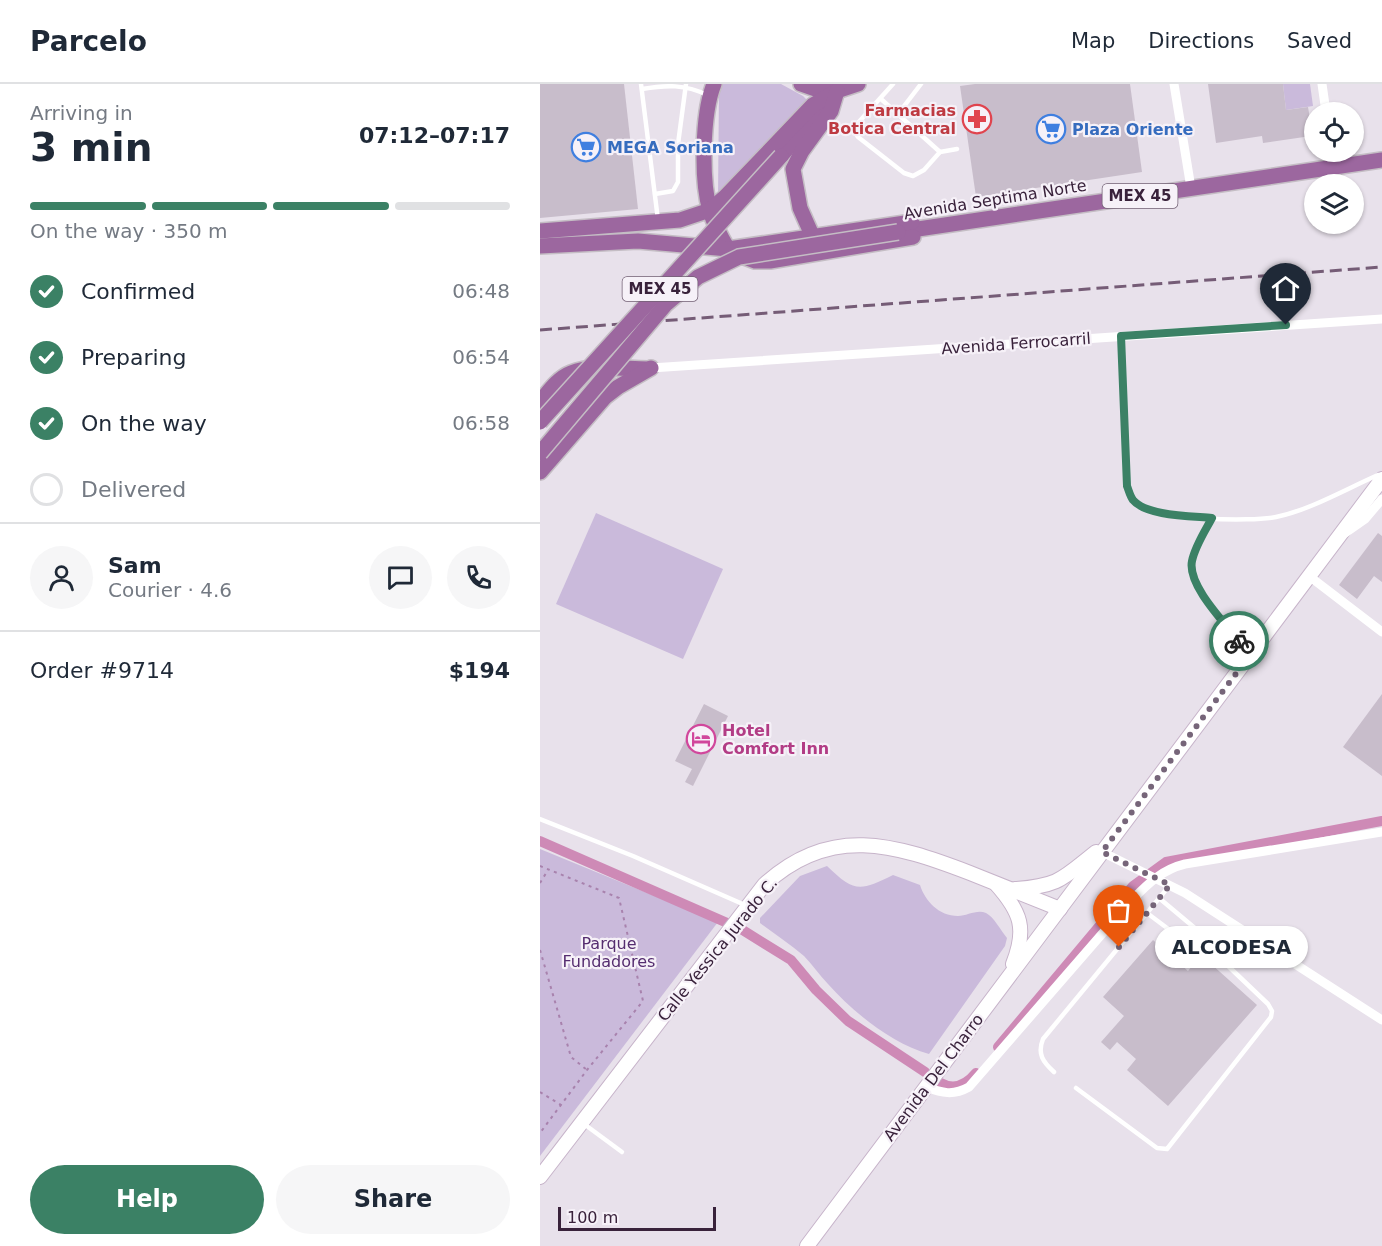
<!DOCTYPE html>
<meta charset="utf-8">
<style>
body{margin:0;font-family:"DejaVu Sans",sans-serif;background:#f6f6f7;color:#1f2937;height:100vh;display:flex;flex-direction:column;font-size:22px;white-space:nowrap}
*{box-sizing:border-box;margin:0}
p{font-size:20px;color:#747a83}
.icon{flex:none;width:33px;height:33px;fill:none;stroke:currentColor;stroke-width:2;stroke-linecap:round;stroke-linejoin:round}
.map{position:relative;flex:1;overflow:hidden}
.panel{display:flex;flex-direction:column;background:#fff;width:540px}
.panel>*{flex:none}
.tools{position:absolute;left:764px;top:18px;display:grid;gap:12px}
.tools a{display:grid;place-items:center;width:60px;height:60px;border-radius:50%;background:#fff;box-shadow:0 2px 4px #0004;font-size:30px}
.scale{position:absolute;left:18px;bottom:15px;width:158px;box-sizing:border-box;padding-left:6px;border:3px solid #39223b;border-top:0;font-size:16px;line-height:21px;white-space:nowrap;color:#39223b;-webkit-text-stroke:4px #f6f1f8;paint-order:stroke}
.pin{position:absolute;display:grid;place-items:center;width:51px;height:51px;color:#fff;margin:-62px -26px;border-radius:50% 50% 50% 0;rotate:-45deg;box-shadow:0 0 6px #0007}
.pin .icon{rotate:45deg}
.courier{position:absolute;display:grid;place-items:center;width:60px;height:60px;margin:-30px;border:4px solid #3b8165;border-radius:50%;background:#fff;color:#222;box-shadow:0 2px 8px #0007}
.bubble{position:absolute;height:42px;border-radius:21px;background:#fff;box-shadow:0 2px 4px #0004;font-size:20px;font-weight:700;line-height:42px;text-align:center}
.head em{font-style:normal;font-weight:700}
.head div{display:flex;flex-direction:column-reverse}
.head{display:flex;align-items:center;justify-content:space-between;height:102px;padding:0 30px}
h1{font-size:39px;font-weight:700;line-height:45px}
.bar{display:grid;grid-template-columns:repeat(4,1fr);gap:9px 6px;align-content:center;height:72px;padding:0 30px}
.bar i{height:8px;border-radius:4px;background:#e0e1e3}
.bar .selected{background:#3b8165}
.bar p{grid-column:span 4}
.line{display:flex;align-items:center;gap:15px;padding:0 30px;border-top:2px solid #e0e1e3}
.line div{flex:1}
.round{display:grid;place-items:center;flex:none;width:63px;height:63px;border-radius:32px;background:#f6f6f7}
ol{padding:0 30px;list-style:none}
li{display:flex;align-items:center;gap:18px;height:66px}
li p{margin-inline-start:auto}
li .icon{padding:6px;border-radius:50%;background:#3b8165;color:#fff;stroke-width:4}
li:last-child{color:#747a83}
li i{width:33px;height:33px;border:3px solid #e0e1e3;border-radius:50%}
.action{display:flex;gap:12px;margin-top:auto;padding:12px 30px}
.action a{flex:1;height:69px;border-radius:36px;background:#3b8165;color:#fff;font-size:24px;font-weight:700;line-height:69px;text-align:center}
.action a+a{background:#f6f6f7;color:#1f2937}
header{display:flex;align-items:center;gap:36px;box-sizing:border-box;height:84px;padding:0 30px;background:#fff;border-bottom:2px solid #e0e1e3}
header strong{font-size:28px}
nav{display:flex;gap:33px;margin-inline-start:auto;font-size:21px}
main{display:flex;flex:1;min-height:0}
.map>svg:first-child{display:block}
.green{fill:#cabadb}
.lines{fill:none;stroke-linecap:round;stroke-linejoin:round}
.canal{stroke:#ce8ab6;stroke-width:10}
.building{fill:#c8bdcb}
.secondary-casing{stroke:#c7b4ca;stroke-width:16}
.primary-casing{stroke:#c4bdc4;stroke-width:18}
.path{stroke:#a882ad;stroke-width:2;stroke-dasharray:3 4.5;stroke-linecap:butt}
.service{stroke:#fff;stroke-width:4.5}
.minor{stroke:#fff;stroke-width:9}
.secondary{stroke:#fff;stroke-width:14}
.primary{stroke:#9c679f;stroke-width:15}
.rail{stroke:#755c76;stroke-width:3;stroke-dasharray:12 6;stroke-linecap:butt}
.primary-bridge-casing{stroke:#c4bdc4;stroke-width:18;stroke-linecap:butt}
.primary-bridge{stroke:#9c679f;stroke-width:15}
.done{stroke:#766579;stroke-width:6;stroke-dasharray:0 10.8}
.route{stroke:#3b8165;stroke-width:8}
.labels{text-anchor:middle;stroke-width:4.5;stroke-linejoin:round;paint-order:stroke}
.shield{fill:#f6f1f8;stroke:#726074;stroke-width:1.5}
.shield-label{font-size:15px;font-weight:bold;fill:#39223b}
.health-label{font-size:16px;font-weight:bold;fill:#be3a42;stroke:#f6f1f8;text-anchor:end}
.shop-label{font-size:16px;font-weight:bold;fill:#366cbe;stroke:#f6f1f8;text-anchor:start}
.street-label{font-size:16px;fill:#39223b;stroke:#f6f1f8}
.hotel-label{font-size:16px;font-weight:bold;fill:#b23c85;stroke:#f6f1f8;text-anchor:start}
.park-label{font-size:16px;fill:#552d70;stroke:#f6f1f8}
</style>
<header>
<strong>Parcelo</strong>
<nav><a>Map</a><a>Directions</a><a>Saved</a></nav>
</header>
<main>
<section class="panel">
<div class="head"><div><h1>3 min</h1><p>Arriving in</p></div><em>07:12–07:17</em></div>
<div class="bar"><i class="selected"></i><i class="selected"></i><i class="selected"></i><i></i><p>On the way · 350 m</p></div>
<ol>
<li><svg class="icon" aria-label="check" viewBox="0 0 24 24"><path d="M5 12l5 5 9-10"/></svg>Confirmed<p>06:48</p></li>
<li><svg class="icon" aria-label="check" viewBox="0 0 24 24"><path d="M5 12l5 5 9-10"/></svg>Preparing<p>06:54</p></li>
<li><svg class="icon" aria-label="check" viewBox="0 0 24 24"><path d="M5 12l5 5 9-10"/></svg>On the way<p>06:58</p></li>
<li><i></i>Delivered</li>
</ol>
<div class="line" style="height:108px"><a class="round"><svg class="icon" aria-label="person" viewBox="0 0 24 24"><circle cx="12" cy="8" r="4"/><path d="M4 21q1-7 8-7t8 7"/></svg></a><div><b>Sam</b><p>Courier · 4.6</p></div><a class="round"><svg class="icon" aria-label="chat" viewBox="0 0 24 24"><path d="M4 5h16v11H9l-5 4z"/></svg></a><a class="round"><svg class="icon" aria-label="phone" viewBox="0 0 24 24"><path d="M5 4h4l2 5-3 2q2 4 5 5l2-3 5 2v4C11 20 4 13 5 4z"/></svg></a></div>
<div class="line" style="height:78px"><div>Order #9714</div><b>$194</b></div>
<div class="action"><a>Help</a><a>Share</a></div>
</section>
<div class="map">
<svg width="842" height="1162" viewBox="0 0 842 1162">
<rect width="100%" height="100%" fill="#e8e1eb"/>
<g class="green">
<polygon points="181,0 241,0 263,12 267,16 178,113 179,5"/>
<polygon points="743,0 770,0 773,22 746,26"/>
<polygon points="56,429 183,485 143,575 16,520"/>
<polygon points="0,765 178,838 0,1072"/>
<path d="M 287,782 C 314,808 319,808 353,791 L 380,801 C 385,817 399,832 418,832 C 427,832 437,825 446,829 C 454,833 461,847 467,854 L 465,862 L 389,970 C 352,960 313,928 288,900 C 279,891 273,881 264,872 C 250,860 235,850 220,839 L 220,834 L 260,792 Z"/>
</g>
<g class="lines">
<g class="canal">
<polyline points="0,757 201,845 251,876 276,906 308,937 385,988"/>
<polyline points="458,963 593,802 626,778 842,737"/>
<path d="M 401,999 C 415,1007 427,1000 436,989"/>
</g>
</g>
<g class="building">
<polygon points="0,0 84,0 98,125 0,134"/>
<polygon points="435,0 590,0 602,88 436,113 420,2"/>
<polygon points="668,0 743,0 746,26 768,23 770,35 774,35 774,43 770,44 771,52 723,59 722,52 676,59"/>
<polygon points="838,449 842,452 842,498 834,492 817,515 799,501"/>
<polygon points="842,610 842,692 803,663"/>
<polygon points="164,620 188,632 153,702 145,698 152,685 135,677"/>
<polygon points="613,856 648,887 661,871 717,921 628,1022 587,986 596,975 577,958 570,966 561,958 584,932 563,913"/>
</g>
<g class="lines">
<g class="secondary-casing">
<g id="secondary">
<path d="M 456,800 C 481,828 487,845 473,880"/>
<path d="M 475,805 C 520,802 523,794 556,768"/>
<path d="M 0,1093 L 224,801 C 290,740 354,760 430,789 C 460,801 490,813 520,825"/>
<polyline points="267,1162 842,395"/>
</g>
</g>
<g class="primary-casing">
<g id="primary">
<path d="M 174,0 C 162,30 161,96 170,127 C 174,140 181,153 188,165"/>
<polyline points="261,0 278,6 297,7"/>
<polyline points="241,72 287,18"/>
<polyline points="0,147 140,136 170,126 185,113 273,21 297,7 318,0"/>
<polyline points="358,148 842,76"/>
<polyline points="272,151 260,124 253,85 262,67 291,27 297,7"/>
<polyline points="0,162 98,157 188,165 372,138"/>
<polyline points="202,172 215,177 230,177 373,153"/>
<path d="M 0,318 C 9,307 18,294 31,289 C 53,280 84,285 108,285"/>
<polyline points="0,388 65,313 78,303 111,284"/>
</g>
</g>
<g class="path">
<polyline points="0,782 79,814 103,917 47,986 0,1049"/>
<polyline points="0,799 8,786"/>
<polyline points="0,866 31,973 47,986"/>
<polyline points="0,1008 21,1021"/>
</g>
<g class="service">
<polyline points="101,0 118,136"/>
<polyline points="353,0 317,40 314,47 318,53 364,89 373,92 384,86 400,68 417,65"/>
<path d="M 102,5 C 126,1 145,0 167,11"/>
<polyline points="341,15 400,68"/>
<polyline points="358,30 381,0"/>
<polyline points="115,110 133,107 138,98 138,60 146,0"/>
<path d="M 581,252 L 587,402 C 590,410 592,416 599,421 C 620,436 710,438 736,433 C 770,426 806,405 838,391"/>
<path d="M 672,434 C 664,449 651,468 651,486 C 652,504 697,554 710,570"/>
<polyline points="0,735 93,772 205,821"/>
<polyline points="607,829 647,859 670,862"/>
<path d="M 514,988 C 503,978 497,970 503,955 L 630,801"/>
<polyline points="536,1004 617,1064 627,1065 731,933 732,927 728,920 686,880 656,845 619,814"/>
<polyline points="44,1040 82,1068"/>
</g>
<g class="minor">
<polyline points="634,0 651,104"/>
<polyline points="782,0 786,28"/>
<polyline points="791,68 793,83"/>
<polyline points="111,284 842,235"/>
<polyline points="805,449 825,435 842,415"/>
<polyline points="769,492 842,548"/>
<polyline points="562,768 645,809 842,936"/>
<path d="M 386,1003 C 402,1009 413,1012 429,1003 L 588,820 C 606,802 620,786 645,780 L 842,748"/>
</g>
<use href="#secondary" class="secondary"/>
<use href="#primary" class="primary"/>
<polyline class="rail" points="0,246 842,183"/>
<g class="primary-bridge-casing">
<g id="primary-bridge">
<polyline points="0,338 241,72"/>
<polyline points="0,369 126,220 158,193 199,173 358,148"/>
</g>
</g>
<use href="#primary-bridge" class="primary-bridge"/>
</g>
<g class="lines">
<polyline class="done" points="579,863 630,801 562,768 710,571 699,557"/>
<path class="route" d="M 699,557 C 685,539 647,501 652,477 C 655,462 665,447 672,434 C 651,432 606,432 593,416 C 590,412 589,407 587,402 L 581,252 L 746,241"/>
</g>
<defs>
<g id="pharmacy-ring" transform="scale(1.5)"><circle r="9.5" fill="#f6f1f8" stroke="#e0444e" stroke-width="1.5"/><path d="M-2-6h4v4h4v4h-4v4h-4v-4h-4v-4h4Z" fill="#e0444e"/></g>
<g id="supermarket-ring" transform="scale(1.5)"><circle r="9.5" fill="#f6f1f8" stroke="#3f7fe0" stroke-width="1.5"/><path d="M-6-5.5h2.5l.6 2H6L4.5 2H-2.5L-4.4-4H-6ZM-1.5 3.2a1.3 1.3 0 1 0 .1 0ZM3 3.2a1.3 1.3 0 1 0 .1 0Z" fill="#3f7fe0"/></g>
<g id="hotel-ring" transform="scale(1.5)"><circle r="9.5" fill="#f6f1f8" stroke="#d1479c" stroke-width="1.5"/><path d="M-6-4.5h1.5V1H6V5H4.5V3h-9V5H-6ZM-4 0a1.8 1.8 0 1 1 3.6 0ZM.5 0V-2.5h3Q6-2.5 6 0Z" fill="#d1479c"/></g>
</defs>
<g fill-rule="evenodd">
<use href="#pharmacy-ring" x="437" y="35"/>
<use href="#supermarket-ring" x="511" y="45"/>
<use href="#supermarket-ring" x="46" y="63"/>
<use href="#hotel-ring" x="161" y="655"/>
</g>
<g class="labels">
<g class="shield">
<rect x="562.5" y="100" width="75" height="24" rx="4.5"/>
<rect x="82.5" y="193" width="75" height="24" rx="4.5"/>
</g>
<g class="shield-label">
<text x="600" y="117">MEX 45</text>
<text x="120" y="210">MEX 45</text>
</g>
<g class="health-label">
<text x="416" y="32">Farmacias<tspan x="416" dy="18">Botica Central</tspan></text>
</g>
<g class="shop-label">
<text x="532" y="51">Plaza Oriente</text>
<text x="67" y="69">MEGA Soriana</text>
</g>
<g class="street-label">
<text transform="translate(455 115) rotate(-9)" y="6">Avenida Septima Norte</text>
<text transform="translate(476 259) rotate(-4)" y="6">Avenida Ferrocarril</text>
<text transform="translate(177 865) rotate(-51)" y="6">Calle Yessica Jurado C.</text>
<text transform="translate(393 993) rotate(-53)" y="6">Avenida Del Charro</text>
</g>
<g class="hotel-label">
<text x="182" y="652">Hotel<tspan x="182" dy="18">Comfort Inn</tspan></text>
</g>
<g class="park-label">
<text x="69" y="865">Parque<tspan x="69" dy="18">Fundadores</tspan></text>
</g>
</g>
</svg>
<div class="tools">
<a><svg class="icon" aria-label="locate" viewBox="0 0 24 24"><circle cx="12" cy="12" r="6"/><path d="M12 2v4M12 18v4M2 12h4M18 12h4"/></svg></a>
<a><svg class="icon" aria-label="layers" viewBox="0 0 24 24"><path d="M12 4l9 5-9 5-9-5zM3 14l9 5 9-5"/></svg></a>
</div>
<div class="scale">100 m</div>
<div class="pin" style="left:579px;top:863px;background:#ea580c"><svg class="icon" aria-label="bag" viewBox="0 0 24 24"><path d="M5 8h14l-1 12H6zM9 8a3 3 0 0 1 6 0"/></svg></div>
<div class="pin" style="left:746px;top:241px;background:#1f2937"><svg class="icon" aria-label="home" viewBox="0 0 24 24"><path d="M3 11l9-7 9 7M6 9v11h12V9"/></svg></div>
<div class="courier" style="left:699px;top:557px"><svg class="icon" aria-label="bike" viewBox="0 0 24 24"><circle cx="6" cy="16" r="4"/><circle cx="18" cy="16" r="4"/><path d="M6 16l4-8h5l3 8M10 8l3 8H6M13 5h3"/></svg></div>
<div class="bubble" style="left:615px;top:842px;width:153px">ALCODESA</div>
</div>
</main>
